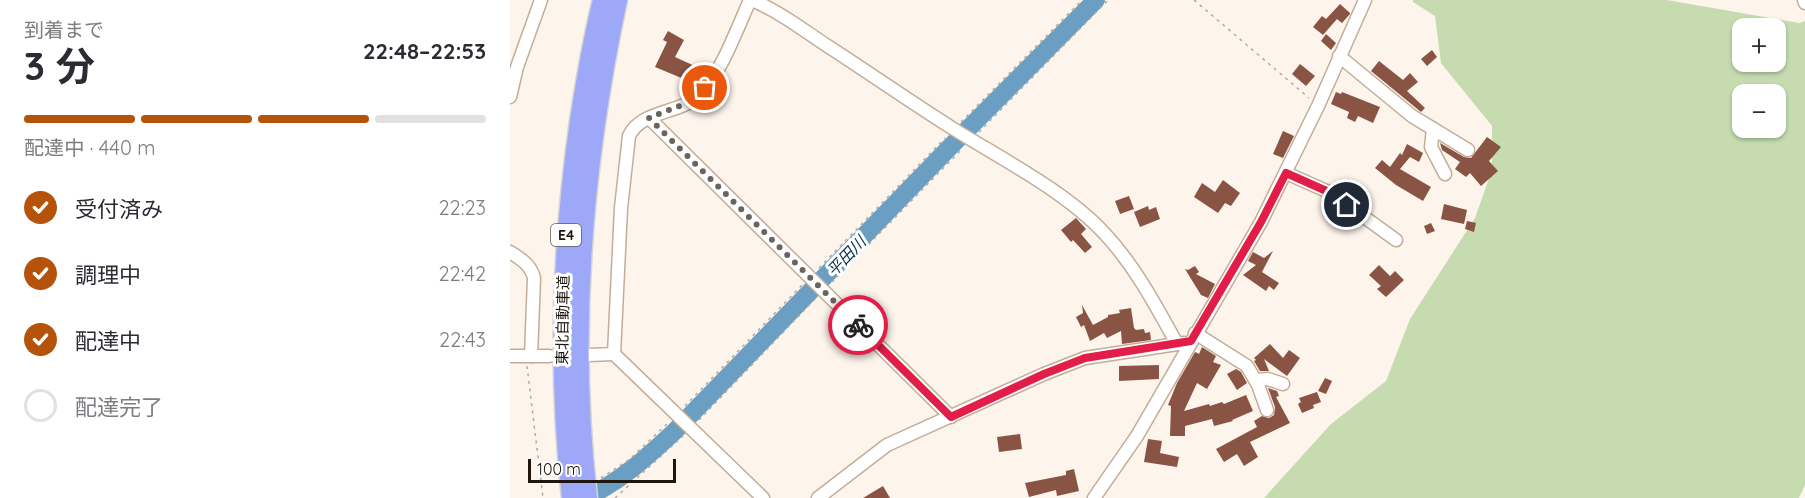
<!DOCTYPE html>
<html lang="ja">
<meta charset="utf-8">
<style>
body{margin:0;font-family:Quicksand,"Noto Sans JP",sans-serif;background:#f7f7f7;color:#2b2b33;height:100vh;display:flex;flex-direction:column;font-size:22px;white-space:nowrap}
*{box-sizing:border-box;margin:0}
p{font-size:20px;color:#7c7c81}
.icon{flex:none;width:33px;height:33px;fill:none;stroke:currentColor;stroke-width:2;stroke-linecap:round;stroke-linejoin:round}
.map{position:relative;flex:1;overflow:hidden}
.panel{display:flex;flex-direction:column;background:#fff;width:510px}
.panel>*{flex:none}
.fabs{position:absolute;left:1222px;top:18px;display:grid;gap:12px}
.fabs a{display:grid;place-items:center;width:54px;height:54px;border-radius:12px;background:#fff;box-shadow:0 2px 4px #0004;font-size:30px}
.scale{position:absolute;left:18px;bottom:15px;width:148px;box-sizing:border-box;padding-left:6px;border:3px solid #1d160e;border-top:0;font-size:16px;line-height:21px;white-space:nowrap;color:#1d160e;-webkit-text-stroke:4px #fff;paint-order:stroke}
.pin{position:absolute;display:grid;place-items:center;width:51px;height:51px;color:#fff;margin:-26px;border:3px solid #fff;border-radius:50%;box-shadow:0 2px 6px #0007}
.courier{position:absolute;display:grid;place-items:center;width:60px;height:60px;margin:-30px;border:4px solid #e11d48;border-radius:50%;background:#fff;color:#222;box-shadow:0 2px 8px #0007}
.overview em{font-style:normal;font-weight:700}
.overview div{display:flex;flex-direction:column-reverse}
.overview{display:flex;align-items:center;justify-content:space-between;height:102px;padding:0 24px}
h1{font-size:39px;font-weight:700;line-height:45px}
.bar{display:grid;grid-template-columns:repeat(4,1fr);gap:9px 6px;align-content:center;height:72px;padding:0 24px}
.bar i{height:8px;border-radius:4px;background:#e1e1e2}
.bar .current{background:#b45309}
.bar p{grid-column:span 4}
ol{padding:0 24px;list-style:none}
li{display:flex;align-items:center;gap:18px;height:66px}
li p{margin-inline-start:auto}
li .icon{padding:6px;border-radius:50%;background:#b45309;color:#fff;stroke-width:4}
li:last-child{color:#7c7c81}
li i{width:33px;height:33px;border:3px solid #e1e1e2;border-radius:50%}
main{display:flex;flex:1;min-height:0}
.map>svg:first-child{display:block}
.green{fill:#c6dcb0;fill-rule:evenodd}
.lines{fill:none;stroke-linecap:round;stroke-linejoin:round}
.river{stroke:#6a9ec2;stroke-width:18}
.building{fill:#8a5444}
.minor-casing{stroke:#c3ad98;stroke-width:15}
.highway-casing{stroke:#d6d5d4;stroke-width:21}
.path{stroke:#b3aba2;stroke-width:1.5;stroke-dasharray:3 4.5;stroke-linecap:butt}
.minor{stroke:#fff;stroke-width:12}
.highway{stroke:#9da8f9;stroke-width:18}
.done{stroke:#6b645b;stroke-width:6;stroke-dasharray:0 10.8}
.route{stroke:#e11d48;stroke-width:8}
.labels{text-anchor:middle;stroke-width:6;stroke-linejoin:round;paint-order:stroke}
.shield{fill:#fff;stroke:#615c56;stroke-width:1.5}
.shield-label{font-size:14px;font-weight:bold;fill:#1d160e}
.street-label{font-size:15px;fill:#1d160e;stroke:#fff}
.water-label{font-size:16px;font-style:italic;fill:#08334d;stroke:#fff}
</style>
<main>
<section class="panel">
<div class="overview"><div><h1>3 分</h1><p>到着まで</p></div><em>22:48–22:53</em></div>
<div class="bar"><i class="current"></i><i class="current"></i><i class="current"></i><i></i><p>配達中 · 440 m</p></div>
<ol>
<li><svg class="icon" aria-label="check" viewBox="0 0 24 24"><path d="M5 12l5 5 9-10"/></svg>受付済み<p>22:23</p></li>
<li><svg class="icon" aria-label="check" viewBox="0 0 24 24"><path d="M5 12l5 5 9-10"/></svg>調理中<p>22:42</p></li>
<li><svg class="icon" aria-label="check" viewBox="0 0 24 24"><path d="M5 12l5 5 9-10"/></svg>配達中<p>22:43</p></li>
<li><i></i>配達完了</li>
</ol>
</section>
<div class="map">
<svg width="1295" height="498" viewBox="0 0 1295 498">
<rect width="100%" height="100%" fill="#fdf4eb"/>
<path class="green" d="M 903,0 L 1157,0 L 1289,23 L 1295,21 L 1295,485 L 1289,498 L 754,498 L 821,424 L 876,381 L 900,319 L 965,218 L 982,170 L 982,126 L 931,63 L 925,16 L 903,2 ZM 1233,28 L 1266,28 L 1266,62 L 1233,62 ZM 1233,94 L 1266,94 L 1266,128 L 1233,128 Z"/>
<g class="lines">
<path class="river" d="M 76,498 C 112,480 136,458 165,431 L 440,147 L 586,0"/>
</g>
<g class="building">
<polygon points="830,4 840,13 840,14 832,23 827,19 813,35 803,27 812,16 816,19"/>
<polygon points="158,31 174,40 165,57 189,68 190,66 198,70 185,88 180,85 181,82 145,67 157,42 153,40"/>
<polygon points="816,34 826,43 821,50 811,41"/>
<polygon points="922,50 927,57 917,66 911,59"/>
<polygon points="869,61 893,80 900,73 908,82 897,91 915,108 911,112 861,71"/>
<polygon points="790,64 805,76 796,86 782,74"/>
<polygon points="826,92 831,94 832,92 870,107 863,123 848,116 845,122 837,118 839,112 821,104"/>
<polygon points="773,131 784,136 773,158 763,154"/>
<polygon points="977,137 991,147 979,161 988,171 971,186 960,173 956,177 945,169 950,162 932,150 930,143 954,157 961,158"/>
<polygon points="897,144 913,153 909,162 900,157 890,169 921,187 913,201 886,185 865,168 872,160 880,167 890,153 892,155"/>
<polygon points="713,180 730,193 721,206 715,203 708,213 684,197 692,183 705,192"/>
<polygon points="619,196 624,209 610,214 605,201"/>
<polygon points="934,204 957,210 954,224 931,219"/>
<polygon points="638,206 639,210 646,207 650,219 630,227 624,212"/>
<polygon points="566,218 576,229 571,234 582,247 575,253 563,240 561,242 551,230"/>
<polygon points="957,221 966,223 964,232 955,229"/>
<polygon points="921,223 925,231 917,234 914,226"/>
<polygon points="763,251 752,272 769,283 764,290 759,286 756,291 733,275 746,265 738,261 743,252 754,258"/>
<polygon points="869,265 880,276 885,271 894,280 876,297 867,289 871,286 859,275"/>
<polygon points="685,266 689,272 686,274 705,284 698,298 691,295 675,269 678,270"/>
<polygon points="572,305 583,325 598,317 598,315 610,313 609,310 621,308 624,328 626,330 634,329 635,333 640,332 641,340 612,344 611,331 597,338 594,333 580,341 574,325 571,327 566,317 573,313"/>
<polygon points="760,344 773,358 779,350 790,358 777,376 754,359 759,371 750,371 744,361 746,360 744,358"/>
<polygon points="692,347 706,356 703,362 711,365 697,389 687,383 674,411 699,404 700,406 712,402 714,404 736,395 743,411 722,420 723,421 704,426 702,419 675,426 675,436 660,436 661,406 658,405 667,383 685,352 689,354"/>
<polygon points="649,365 649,379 609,381 609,366"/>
<polygon points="726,369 731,372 737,383 727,390 717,374"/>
<polygon points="815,378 822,381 816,394 808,391"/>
<polygon points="758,388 767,391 769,396 766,397 780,423 740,442 748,457 734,466 727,454 714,462 706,449 747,427 744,421 752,416 759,418 764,415 765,407"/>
<polygon points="807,392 811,402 803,405 804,408 792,413 788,404 791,402 789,398"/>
<polygon points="510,434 512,449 489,452 487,437"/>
<polygon points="638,439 652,441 650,453 669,457 667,467 634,462"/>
<polygon points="564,469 569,491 547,496 546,490 519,497 515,483 556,475 556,471"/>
<polygon points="373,486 380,498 353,498"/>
</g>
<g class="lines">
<g class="minor-casing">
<g id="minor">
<path d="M 242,0 C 268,11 292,29 316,45 C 358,72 399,101 442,128 C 490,158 557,192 595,234 C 625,266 646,306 667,344"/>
<polyline points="1294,0 1295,3"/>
<polyline points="829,56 902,116 958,150"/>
<polyline points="0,97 7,67 31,0"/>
<polyline points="139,118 441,417"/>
<polyline points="923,129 921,147 935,174"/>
<polyline points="776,173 821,193 886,240"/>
<path d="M 0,252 C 11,259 21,265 24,278 L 21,356"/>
<polyline points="685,333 737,366 748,385 757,410"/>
<polyline points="104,354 253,498"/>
<path d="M 78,355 L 104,354 L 111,208 L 119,136 C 131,110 170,114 190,95 C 210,75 228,27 240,0"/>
<polyline points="0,356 39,356"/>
<polyline points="746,380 758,379 773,384"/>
<polyline points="308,498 377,445 534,374 575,358 674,343"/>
<polyline points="584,498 627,436 751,222 808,106 855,0"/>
</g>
</g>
<g class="highway-casing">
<g id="highway">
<path d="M 61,498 C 47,372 51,246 69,121 C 75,81 82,40 92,0"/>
<path d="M 78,498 C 59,331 73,164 108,0"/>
</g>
</g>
<g class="path">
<polyline points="684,0 799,98"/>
<polyline points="451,122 572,0"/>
<polyline points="469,132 598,0"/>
<polyline points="309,268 435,138"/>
<polyline points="322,282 453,148"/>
<polyline points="17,366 33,498"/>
<polyline points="175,406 293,284"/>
<polyline points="189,420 306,298"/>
<polyline points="91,478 120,459 159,422"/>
<polyline points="105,498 173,436"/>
</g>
<use href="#minor" class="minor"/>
<use href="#highway" class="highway"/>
</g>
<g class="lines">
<polyline class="done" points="195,88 182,101 139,118 348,325"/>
<polyline class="route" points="348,325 441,417 534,374 575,358 681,341 751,222 776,173 821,193 837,205"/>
</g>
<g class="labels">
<rect class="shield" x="41" y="224" width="30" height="22" rx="4.5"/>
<g class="shield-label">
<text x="56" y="240">E4</text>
</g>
<g class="street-label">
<text transform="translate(53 320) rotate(-89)" y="5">東北自動車道</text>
</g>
<g class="water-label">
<text transform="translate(336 256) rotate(-46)" y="6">平田川</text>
</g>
</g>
</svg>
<div class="fabs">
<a>+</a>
<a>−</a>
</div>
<div class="scale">100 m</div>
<div class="pin" style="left:195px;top:88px;background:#ea580c"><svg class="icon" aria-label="bag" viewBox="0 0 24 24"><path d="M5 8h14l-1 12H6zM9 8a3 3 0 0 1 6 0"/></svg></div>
<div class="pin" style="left:837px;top:205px;background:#1f2937"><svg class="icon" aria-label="home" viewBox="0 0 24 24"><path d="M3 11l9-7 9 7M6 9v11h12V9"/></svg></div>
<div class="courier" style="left:348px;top:325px"><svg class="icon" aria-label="bike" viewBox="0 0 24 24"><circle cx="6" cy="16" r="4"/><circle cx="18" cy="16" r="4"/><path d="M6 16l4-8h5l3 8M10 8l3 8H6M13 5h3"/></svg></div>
</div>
</main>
